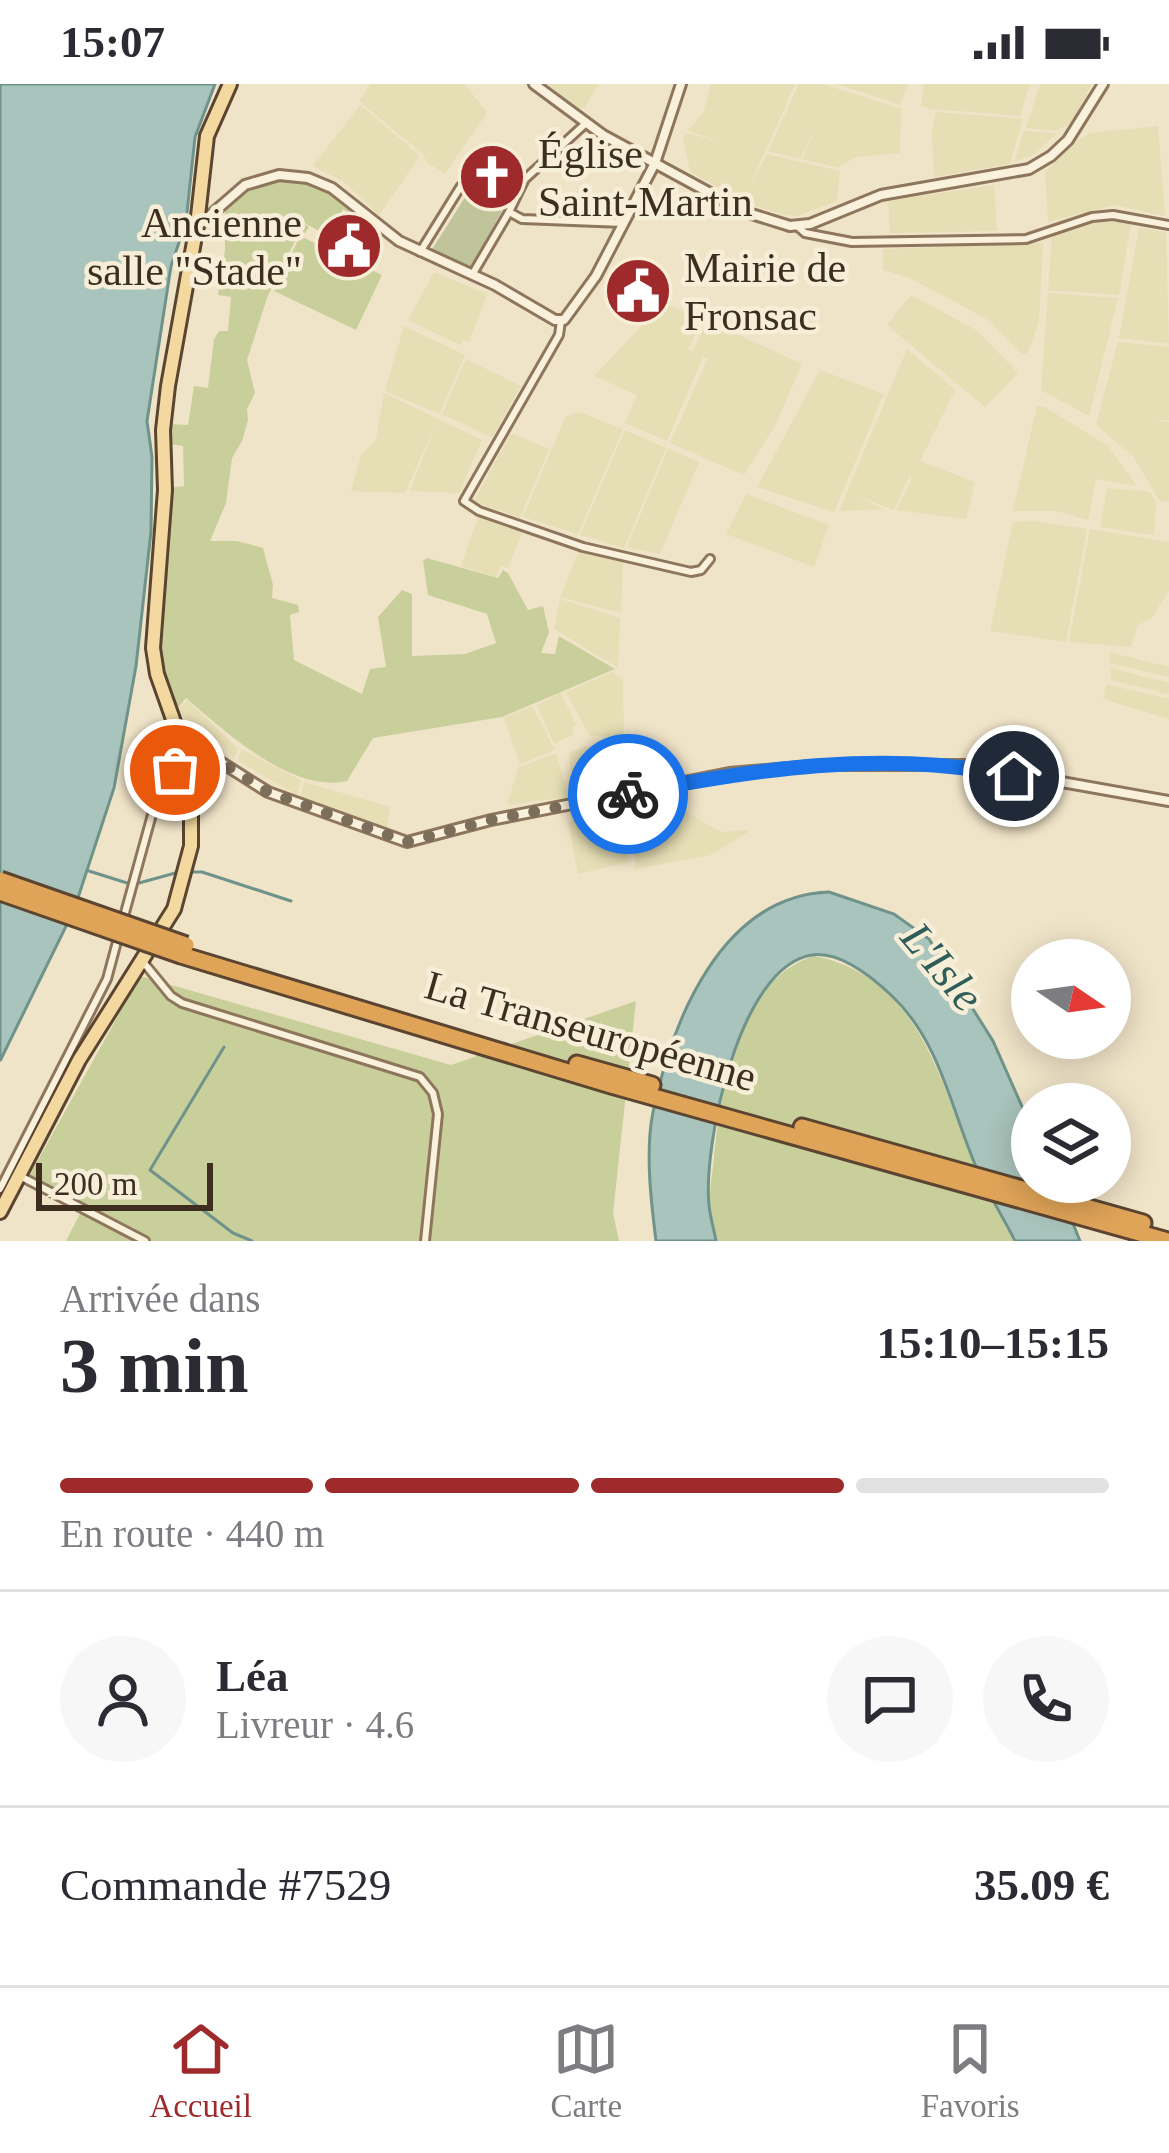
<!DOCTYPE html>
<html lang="fr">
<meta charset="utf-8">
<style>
body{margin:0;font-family:"Times New Roman",serif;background:#f7f7f7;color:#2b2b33;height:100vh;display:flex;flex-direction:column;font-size:45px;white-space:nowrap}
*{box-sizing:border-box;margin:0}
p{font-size:39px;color:#7c7c81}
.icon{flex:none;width:66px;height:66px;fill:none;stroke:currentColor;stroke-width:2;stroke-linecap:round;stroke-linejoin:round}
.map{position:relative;height:1157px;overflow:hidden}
.drawer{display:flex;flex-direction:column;background:#fff;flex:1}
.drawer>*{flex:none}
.needle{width:78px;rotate:103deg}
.controls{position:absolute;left:1011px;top:855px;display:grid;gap:24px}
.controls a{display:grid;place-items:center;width:120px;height:120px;border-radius:50%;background:#fff;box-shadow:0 6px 30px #0003;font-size:60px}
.scale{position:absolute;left:36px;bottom:30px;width:177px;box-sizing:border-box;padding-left:12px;border:6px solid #3d2e20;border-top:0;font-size:33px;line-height:42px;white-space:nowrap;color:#3d2e20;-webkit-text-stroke:9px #f7eed8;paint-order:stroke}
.pin{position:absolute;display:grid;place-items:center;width:102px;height:102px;color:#fff;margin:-51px;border:6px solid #fff;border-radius:50%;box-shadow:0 3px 12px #0007}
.courier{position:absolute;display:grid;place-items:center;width:120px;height:120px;margin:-60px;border:9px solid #1a73e8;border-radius:50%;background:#fff;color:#222;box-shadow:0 3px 15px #0007}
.overview em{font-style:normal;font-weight:700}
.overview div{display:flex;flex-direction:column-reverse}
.overview{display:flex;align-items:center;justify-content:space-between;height:204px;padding:0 60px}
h1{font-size:78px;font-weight:700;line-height:90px}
.bar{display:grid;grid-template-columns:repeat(4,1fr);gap:18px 12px;align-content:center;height:144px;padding:0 60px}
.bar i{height:15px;border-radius:9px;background:#e1e1e2}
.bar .current{background:#9e2a2b}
.bar p{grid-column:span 4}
.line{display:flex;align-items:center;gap:30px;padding:0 60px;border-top:3px solid #e1e1e2}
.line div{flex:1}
.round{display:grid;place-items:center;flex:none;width:126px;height:126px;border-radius:63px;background:#f7f7f7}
.status{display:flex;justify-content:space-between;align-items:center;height:84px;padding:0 60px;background:#fff;direction:ltr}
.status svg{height:33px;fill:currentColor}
.dock{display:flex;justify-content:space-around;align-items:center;height:168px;border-top:3px solid #e1e1e2;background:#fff;font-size:33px;color:#7c7c81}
.dock a{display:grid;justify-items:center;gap:6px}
.dock .current{color:#9e2a2b}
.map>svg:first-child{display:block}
.farmland{fill:#e6deb5}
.green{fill:#c9cf9b}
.cemetery{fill:#bfc49a}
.water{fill:#a9c4bc;stroke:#6f938a;stroke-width:3}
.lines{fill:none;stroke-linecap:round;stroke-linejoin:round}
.stream{stroke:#6f938a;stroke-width:3}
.minor-casing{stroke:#8d765c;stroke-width:12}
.tertiary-casing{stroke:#8d765c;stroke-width:14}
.primary-casing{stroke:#5b4430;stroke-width:18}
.motorway-casing{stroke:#5b4430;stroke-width:21}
.minor{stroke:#faf1dc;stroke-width:6}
.tertiary{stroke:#faf1dc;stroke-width:8}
.primary{stroke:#f3d9a0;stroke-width:12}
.motorway{stroke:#e0a458;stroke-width:15}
.motorway-bridge-casing{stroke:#5b4430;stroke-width:21;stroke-linecap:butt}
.motorway-bridge{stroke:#e0a458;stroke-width:15}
.done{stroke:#7c6e5b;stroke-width:12;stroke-dasharray:0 21.6}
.route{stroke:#1a73e8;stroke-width:15}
.labels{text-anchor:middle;stroke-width:9;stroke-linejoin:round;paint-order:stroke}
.poi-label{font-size:42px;fill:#3d2e20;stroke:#f7eed8;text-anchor:start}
.street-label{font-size:42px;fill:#3d2e20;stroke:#f7eed8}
.water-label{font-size:45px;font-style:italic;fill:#2f5d5a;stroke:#f7eed8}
</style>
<div class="status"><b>15:07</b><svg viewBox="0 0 49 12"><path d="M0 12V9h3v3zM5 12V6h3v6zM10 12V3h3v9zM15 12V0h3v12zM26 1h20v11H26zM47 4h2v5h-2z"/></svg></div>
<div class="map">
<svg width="1169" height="1157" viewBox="0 0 1169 1157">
<rect width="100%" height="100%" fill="#f0e4c8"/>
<g class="farmland">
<polygon points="371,0 465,0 487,29 445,89 427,79 423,70 359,17"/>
<polygon points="546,0 598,0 585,23 579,25"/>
<polygon points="711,0 795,0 749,104 767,70 840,87 837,117 797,132 786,131 750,120 690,88 683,55 686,49 723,58 688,47 703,29"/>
<polygon points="799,0 823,0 901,25 900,69 855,73 839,84 802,75 816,43 800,75 768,67"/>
<polygon points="837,0 908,0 900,21"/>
<polygon points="924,0 1030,0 1020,32 931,25 921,22"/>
<polygon points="1040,0 1092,0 1071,40 1055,47 1026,44"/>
<polygon points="360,21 420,72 379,131 344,98 313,82"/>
<polygon points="936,28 1023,35 1010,80 934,93 932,48"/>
<polygon points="1158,42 1165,132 1114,121 1048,138 1045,89 1074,59 1089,49"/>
<polygon points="1024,47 1057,49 1035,70 1014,78"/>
<polygon points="994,101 997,147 890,149 888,117"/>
<polygon points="1102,137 1131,139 1119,211 1048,206 1052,151"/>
<polygon points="1139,144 1166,148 1169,260 1119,254"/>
<polygon points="1043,159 1039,238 1028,268 1023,271 985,234 910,194 883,186 883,165"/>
<polygon points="434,188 487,210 469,258 463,256 460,261 408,236"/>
<polygon points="1048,209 1118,214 1089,332 1041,306"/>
<polygon points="911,211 976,246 1018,289 985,323 887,241"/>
<polygon points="654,215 703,236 688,265 692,268 708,237 802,280 775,342 744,391 670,359 708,274 703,273 667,357 625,339 637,311 594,292 639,245"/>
<polygon points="404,242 465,271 439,330 385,307"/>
<polygon points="1118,258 1169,263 1169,336 1153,336 1169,338 1169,418 1159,416 1133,372 1096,341"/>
<polygon points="907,265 955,306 920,377 975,398 966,435 897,426 912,394 909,392 894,426 856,412 884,425 839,427"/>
<polygon points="466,275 521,302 492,354 442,330"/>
<polygon points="820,286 884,310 834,428 757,403"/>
<polygon points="384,309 482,356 459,409 410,407 437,337 405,409 351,407 361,372 376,355"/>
<polygon points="1037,322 1045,323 1108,362 1137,402 1096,395 1088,436 1056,427 1013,427"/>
<polygon points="579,328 623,345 578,450 523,433 566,332"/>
<polygon points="625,346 666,364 624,464 580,451"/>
<polygon points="511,349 549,365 520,434 474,417"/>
<polygon points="668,365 699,378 660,470 627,463"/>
<polygon points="1107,404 1150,408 1156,418 1154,451 1100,443"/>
<polygon points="746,410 829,441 814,483 726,450"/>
<polygon points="478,433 522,449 508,484 501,482 496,493 461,482"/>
<polygon points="1035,437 1087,445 1066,558 990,547 1013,438"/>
<polygon points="1090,445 1169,458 1169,506 1151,535 1138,541 1131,563 1069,558"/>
<polygon points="579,466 623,478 621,529 560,513"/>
<polygon points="560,515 620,534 618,584 554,545"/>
<polygon points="1109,568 1169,583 1169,593 1110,579"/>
<polygon points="1111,584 1169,599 1169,610 1111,596"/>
<polygon points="612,588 623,597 624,649 616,653 590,652 566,608"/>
<polygon points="1106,600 1169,615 1169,635 1103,615"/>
<polygon points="561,609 576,641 572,644 574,650 554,660 537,621"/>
<polygon points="187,616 239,665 234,674 220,657 205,651 177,626"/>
<polygon points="532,622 555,666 520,680 504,634"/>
<polygon points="629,661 637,700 573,713 569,669 583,663"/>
<polygon points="241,665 301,696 297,711 237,676"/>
<polygon points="556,669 569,713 507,721 518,684"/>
<polygon points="304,698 390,723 387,746 300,713"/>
<polygon points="656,711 721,748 751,746 711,771 636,785 628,718"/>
<polygon points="618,720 629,778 578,790 568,738 575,736 573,727"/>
</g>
<g class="green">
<path d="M 289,93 L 334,109 L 352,125 L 349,129 L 343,125 L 328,152 L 301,137 L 309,143 L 304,150 L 299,149 L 268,211 L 247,276 L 255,309 L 247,325 L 248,336 L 242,357 L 232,374 L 226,419 L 210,457 L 237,457 L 263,464 L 273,501 L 272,514 L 298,521 L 299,528 L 290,531 L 294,576 L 362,610 L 370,585 L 386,583 L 378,533 L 402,506 L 412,510 L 412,572 L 465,570 L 496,559 L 487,530 L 428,511 L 423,477 L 427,474 L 498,494 L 503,486 L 508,489 L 528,526 L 543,522 L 549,548 L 541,569 L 555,570 L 559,552 L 615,585 L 502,633 L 373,654 L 347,697 C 293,710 224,647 186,614 L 176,626 L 182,634 L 178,638 L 159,581 L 168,404 L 184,402 L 183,362 L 169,360 L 169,340 L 188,341 L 194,302 L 208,304 L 214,255 L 219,247 L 228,247 L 231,213 L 218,211 L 225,166 L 225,123 L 253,101 Z"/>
<polygon points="300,152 382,191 356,246 274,207"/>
<path d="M 814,872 C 924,893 941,1006 979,1091 C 989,1113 1002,1135 1013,1157 L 717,1157 C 715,1145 711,1132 710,1120 C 709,1105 713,1088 714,1072 C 721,1005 739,895 814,872 Z"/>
<polygon points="140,892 451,981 636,917 613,1129 619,1157 66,1157 85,1120 27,1096"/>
</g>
<polygon class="cemetery" points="493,102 511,110 471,184 431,167 469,107 489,110"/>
<g class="water">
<polygon points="0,0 215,0 195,53 186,138 171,182 147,337 152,373 151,448 136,582 114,704 74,826 0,977"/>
<path d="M 829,808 L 894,830 L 929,855 L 993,957 L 1032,1045 L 1032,1098 L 1056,1098 L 1080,1157 L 1015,1157 C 1004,1135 991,1114 980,1092 C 952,1031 942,959 892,912 C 873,894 840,867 812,871 C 739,882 703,1061 709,1121 C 710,1133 714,1145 716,1157 L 656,1157 C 651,1117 645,1067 653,1028 C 672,937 721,812 829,808 Z"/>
</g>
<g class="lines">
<g class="stream">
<polyline points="89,787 127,799"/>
<polyline points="189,788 202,788 291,817"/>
<polyline points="139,799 179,788"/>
<polyline points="224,963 150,1086 233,1149 252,1157"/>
</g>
<g class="minor-casing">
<g id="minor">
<polyline points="585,40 525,95 509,128 522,135 623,139"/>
<polyline points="797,142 805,149 852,158 1026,155 1092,133 1113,131 1169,141"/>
<polyline points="420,168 461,102"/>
<polyline points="472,191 509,128"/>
<polyline points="561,237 559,251 464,417 479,427 583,463 691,488 701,486 710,475"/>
<polyline points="123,836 156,716 176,689"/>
<polyline points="144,879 171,912 182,919 420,993 433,1009 438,1030 425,1157"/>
<polyline points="20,1092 145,1157"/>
<polyline points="0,1105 107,895 118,854"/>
</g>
</g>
<g class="tertiary-casing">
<g id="tertiary">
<polyline points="534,0 603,51 745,128 790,142 810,140 881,111 1029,85 1051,72 1068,56 1103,0"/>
<polyline points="199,141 245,101 279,91 308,94 332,104 399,157 495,201 555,236 564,236 596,192 655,79 681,0"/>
<polyline points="192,675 211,672 268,708 407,758 491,736 729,689 825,681 966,681 1169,717"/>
</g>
</g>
<g class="primary-casing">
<g id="primary">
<polyline points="176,657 175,686 183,692 191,690 194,684 192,675 177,674"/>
<polyline points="186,672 157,590 153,564 165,406 163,346 168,302 197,141 207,52 230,0"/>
<polyline points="0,1128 79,976 174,825 191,762 191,690"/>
</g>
</g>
<g class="motorway-casing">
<g id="motorway">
<polyline points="181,871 611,1001 1168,1157"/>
<polyline points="577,980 652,1001"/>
<polyline points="802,1043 1143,1139"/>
</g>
</g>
<use href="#minor" class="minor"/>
<use href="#tertiary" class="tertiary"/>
<use href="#primary" class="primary"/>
<use href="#motorway" class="motorway"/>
<g class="motorway-bridge-casing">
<g id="motorway-bridge">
<polyline points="0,796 186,861"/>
<polyline points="0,808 181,871"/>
</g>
</g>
<use href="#motorway-bridge" class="motorway-bridge"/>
</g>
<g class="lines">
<polyline class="done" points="175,686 186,692 204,677 215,674 268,708 407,758 491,736 628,710"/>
<path class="route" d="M 628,710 C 755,685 885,665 1014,692"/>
</g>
<defs>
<g id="church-disc" transform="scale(3.45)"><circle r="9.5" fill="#9e2a2b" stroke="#f7eed8"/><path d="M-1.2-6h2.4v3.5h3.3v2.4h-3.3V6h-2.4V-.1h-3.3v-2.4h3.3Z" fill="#fff"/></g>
<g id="civic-disc" transform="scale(3.45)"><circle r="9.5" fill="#9e2a2b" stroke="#f7eed8"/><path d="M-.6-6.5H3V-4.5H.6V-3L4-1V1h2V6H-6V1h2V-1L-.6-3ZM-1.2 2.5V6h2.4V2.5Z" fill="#fff"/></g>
</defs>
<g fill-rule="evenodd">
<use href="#church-disc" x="492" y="93"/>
<use href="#civic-disc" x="349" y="162"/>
<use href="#civic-disc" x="638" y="207"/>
</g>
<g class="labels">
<g class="poi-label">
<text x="538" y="84">Église<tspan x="538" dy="48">Saint-Martin</tspan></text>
<text x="302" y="153" text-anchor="end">Ancienne<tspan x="302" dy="48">salle "Stade"</tspan></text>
<text x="684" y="198">Mairie de<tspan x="684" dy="48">Fronsac</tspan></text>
</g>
<g class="street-label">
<text transform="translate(591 946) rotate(16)" y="15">La Transeuropéenne</text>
</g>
<g class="water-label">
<text transform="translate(943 882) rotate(50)" y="16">L'Isle</text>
</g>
</g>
</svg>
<div class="controls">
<a><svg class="needle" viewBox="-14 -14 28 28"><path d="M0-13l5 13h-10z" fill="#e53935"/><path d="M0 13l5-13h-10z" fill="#7c7c81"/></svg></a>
<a><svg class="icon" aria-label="layers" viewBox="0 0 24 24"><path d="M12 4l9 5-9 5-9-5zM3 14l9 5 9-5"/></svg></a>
</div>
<div class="scale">200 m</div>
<div class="pin" style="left:175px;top:686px;background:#ea580c"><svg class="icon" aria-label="bag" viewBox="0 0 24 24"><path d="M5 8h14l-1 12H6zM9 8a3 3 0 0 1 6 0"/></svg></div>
<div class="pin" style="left:1014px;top:692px;background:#1f2937"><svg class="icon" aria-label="home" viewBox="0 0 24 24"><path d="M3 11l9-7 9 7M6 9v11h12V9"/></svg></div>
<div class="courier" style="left:628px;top:710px"><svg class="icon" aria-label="bike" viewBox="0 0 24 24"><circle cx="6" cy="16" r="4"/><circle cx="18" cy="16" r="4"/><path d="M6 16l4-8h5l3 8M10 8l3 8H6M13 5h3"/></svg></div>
</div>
<section class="drawer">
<div class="overview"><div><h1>3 min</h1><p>Arrivée dans</p></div><em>15:10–15:15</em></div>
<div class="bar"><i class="current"></i><i class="current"></i><i class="current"></i><i></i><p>En route · 440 m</p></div>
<div class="line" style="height:216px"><a class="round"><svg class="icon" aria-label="person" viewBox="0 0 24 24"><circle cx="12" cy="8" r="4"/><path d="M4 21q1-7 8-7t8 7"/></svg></a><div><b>Léa</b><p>Livreur · 4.6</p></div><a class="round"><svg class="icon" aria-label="chat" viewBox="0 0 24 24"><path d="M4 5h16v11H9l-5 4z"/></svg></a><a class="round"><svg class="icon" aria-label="phone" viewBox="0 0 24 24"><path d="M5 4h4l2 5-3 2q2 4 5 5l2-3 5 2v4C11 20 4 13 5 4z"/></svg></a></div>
<div class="line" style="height:156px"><div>Commande #7529</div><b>35.09 €</b></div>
</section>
<nav class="dock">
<a class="current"><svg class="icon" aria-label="home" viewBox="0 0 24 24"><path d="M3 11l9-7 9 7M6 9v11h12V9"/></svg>Accueil</a>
<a><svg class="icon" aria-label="map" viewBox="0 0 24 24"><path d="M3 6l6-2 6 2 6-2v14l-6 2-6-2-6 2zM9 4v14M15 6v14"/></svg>Carte</a>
<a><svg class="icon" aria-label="saved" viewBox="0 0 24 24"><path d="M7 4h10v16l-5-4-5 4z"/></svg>Favoris</a>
</nav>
